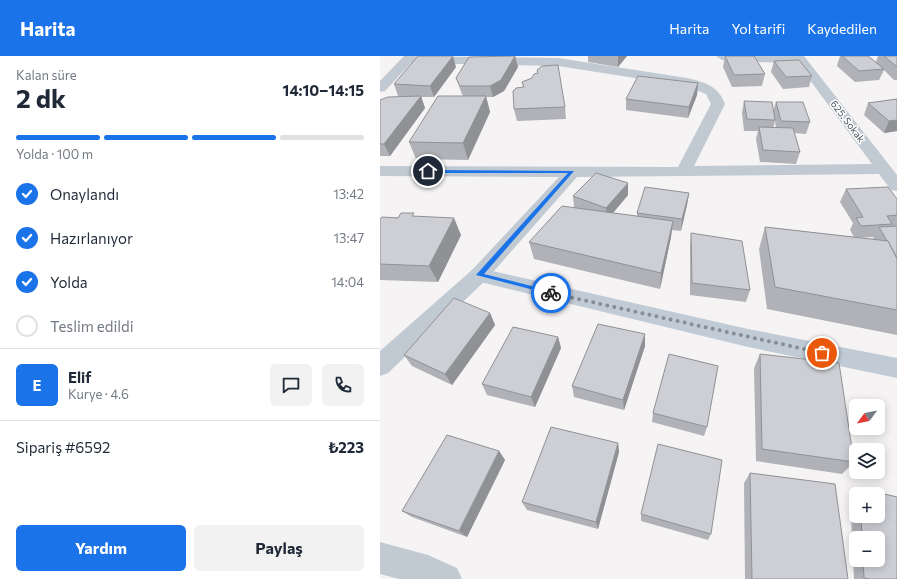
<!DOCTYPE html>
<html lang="tr">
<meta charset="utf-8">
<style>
body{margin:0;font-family:Commissioner,sans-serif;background:#f2f2f3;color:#1f2937;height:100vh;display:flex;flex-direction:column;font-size:15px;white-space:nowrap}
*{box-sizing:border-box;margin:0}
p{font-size:13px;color:#747a83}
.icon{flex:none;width:22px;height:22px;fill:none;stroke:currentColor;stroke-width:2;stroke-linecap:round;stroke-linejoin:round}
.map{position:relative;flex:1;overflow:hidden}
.panel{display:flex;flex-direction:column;background:#fff;width:380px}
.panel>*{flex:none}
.needle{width:26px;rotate:238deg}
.controls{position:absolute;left:469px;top:343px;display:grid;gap:8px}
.controls a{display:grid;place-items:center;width:36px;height:36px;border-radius:6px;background:#fff;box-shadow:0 2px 10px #0003;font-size:20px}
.pin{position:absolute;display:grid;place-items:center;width:34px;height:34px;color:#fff;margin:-17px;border:2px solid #fff;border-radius:50%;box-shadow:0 1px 4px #0007}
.courier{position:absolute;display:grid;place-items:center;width:40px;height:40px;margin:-20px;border:3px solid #1a73e8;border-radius:50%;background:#fff;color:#222;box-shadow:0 1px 5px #0007}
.headline em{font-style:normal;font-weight:700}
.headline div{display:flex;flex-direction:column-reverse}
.headline{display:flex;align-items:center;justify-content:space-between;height:68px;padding:0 16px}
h1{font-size:26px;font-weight:700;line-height:30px}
.bar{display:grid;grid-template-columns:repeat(4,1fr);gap:6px 4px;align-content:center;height:48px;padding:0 16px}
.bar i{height:5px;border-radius:3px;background:#e0e1e3}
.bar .current{background:#1a73e8}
.bar p{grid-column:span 4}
.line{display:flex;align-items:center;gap:10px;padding:0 16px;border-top:1px solid #e0e1e3}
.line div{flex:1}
.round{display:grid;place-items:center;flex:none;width:42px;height:42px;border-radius:6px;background:#f2f2f3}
ol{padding:0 16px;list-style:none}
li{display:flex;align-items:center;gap:12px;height:44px}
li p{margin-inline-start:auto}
li .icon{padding:4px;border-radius:50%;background:#1a73e8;color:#fff;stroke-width:4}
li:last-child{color:#747a83}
li i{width:22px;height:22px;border:2px solid #e0e1e3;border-radius:50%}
.button{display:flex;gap:8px;margin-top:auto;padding:8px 16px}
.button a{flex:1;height:46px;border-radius:6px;background:#1a73e8;color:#fff;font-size:16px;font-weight:700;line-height:46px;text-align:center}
.button a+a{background:#f2f2f3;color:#1f2937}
header{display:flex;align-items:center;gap:24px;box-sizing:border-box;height:56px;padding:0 20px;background:#1a73e8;color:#fff}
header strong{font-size:19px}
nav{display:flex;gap:22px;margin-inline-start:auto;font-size:14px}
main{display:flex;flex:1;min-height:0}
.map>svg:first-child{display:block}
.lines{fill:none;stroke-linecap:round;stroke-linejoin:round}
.street{fill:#c1cad2;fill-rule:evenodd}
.secondary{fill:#c1cbd6;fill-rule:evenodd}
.wall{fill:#b0b2b7;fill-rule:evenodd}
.shaded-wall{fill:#909195}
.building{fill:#cdcfd5;stroke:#909195}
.route{fill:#1a73e8}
.done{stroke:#868d94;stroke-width:4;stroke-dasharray:0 7.2}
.labels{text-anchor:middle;stroke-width:3;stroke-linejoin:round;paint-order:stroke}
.far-street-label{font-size:10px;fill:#4a5661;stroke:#fff}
</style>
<header>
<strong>Harita</strong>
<nav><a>Harita</a><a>Yol tarifi</a><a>Kaydedilen</a></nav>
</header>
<main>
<section class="panel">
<div class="headline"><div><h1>2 dk</h1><p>Kalan süre</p></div><em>14:10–14:15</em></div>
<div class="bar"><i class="current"></i><i class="current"></i><i class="current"></i><i></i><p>Yolda · 100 m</p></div>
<ol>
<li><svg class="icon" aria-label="check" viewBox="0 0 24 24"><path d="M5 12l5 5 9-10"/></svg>Onaylandı<p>13:42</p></li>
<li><svg class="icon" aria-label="check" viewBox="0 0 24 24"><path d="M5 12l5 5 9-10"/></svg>Hazırlanıyor<p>13:47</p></li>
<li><svg class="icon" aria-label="check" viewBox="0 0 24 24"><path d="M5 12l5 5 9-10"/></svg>Yolda<p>14:04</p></li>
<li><i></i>Teslim edildi</li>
</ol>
<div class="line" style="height:72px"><b class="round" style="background:#1a73e8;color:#fff">E</b><div><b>Elif</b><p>Kurye · 4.6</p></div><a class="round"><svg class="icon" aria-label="chat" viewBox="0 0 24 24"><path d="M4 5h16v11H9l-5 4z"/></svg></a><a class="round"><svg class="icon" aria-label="phone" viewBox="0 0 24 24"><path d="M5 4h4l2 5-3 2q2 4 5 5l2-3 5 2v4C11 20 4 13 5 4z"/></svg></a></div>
<div class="line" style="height:52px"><div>Sipariş #6592</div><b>₺223</b></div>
<div class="button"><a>Yardım</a><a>Paylaş</a></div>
</section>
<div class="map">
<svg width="517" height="523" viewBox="0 0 517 523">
<rect width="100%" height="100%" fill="#f5f3f3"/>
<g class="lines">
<g class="street">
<path d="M 24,0 L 178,2 L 307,22 C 324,26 339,30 345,48 L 314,110 L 492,108 L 418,8 L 342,4 L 336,0 L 424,0 L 517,119 L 517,135 L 511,134 L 499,118 L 197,121 L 106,224 L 8,317 L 0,320 L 0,295 L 92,214 L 179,121 L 0,120 L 0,110 L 298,111 L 331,48 L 326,38 L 306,30 L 178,10 L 31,7 L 5,35 L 0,36 L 0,25 Z"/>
<polygon points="0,486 48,499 77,512 82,523 19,523 0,518"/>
</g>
<polygon class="secondary" points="99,212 368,273 517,302 517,322 368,291 92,224 89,219 92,214"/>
</g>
<g class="wall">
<polygon points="135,0 138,11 124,35 113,41 106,41 110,56 88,104 36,103 29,86 83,40 80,33 76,22"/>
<polygon points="208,0 247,0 238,11 208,6"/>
<polygon points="345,0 385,18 382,30 352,31 343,11"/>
<polygon points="460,0 488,0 496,6 498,0 517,0 517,24 514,24 504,14 499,24 475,26 457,10"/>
<polygon points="394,5 432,20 429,31 403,33 391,16"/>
<polygon points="76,11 54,41 41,41 45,52 10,100 0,100 0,44 33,40 18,40 14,28"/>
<polygon points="157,14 185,51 186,63 137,65 134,53 143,31 142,26 152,22 157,17"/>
<polygon points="318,27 317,39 308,62 246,54 246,43"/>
<polygon points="517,43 517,75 504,77 484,59 488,47"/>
<path d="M 364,45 L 393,55 L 396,46 L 430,66 L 426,78 L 414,77 L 420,96 L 416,108 L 380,106 L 376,83 L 378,75 L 364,75 L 362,57 ZM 395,65 L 396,72 L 393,72 Z"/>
<path d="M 466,133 L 517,143 L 517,279 L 387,253 L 379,193 L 385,171 L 474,181 L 470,174 L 473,167 L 460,146 ZM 494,181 L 492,184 L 476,182 Z"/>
<polygon points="309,137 307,149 301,175 292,174 291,181 280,233 154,203 149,186 194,152 193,140 248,139 233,157 257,160 257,157"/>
<polygon points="35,160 81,179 58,226 0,224 0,163"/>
<polygon points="311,177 370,234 366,246 310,239 310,189"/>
<polygon points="110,257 115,269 72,329 32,310 24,299"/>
<polygon points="178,281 181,292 155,351 107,339 102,328"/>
<polygon points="265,290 244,354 194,341 192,330"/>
<polygon points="380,298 474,406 462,418 376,405 374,312"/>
<polygon points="273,357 327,371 324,380 272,366"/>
<polygon points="238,387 239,396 218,473 147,454 142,446"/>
<polygon points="119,395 125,404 87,481 32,461 22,455"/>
<polygon points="370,417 468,523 365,523 364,427"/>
<path d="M 479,432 L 517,441 L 517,523 L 474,523 L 470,439 ZM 476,438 L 498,438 L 498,460 L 476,460 ZM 476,482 L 498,482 L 498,504 L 476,504 Z"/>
<polygon points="261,458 331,478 328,484 261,465"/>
</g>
<g class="shaded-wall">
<polygon points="73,0 76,11 54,41 50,30"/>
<polygon points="135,0 138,11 124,35 113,41 110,30"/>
<polygon points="238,0 247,0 238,11"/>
<polygon points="318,27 317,39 308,62 309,51"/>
<polygon points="41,40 45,52 10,100 4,88"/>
<polygon points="106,40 110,56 88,104 83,87"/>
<polygon points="517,64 517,75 504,77 509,65"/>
<polygon points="248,127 248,139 227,164 226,152"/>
<polygon points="309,137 307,149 301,175 302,163"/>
<polygon points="74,162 81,179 58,226 49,210"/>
<polygon points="293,165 291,181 280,233 281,217"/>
<polygon points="110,257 115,269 72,329 65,318"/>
<polygon points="265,278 265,290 244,354 243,344"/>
<polygon points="178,281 181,292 155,351 151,341"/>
<polygon points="238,387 239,396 218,473 216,466"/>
<polygon points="119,395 125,404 87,481 79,475"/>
</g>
<g class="building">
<polygon points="38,0 73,0 50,30 14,28"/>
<polygon points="135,0 121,24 110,30 80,30 76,22 89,1"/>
<polygon points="345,0 374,0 385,18 354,19"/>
<polygon points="462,0 488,0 504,13 479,15"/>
<polygon points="504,0 517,0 517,11"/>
<polygon points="419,4 432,20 406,21 394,5"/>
<polygon points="178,9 185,51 134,53 133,35 136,32 144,31 142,26 152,22 154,18 158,17 157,14 162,10"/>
<polygon points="258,20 318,27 309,51 246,43"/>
<polygon points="41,40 4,88 0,88 0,44 8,41"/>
<polygon points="58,40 106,40 83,87 29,86"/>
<polygon points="517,43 517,64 509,65 488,47"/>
<polygon points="364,45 392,46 395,64 367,63"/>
<polygon points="396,46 423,46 430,66 401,65"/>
<polygon points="379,71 413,72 420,96 383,94"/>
<polygon points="216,117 248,127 226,152 193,140"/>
<polygon points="265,131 309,137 302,163 257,157"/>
<polygon points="508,131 517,143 517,159 507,160 512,168 481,170 476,162 483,161 466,133"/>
<polygon points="182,150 293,165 281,217 149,186"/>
<polygon points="21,157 34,157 32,160 74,162 49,210 0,208 0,163 2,161 18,162"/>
<polygon points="517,170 517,202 508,185 507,185 499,171"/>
<polygon points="385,171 508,185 517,203 517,254 395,231"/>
<polygon points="311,177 362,185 370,234 312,227"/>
<polygon points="74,242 110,257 65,318 24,299"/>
<polygon points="218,268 265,278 243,344 192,330"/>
<polygon points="133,271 178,281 151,341 102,328"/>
<polygon points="289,298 338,310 327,371 273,357"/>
<polygon points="380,298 459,307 474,406 382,393"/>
<polygon points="171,371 238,387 216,466 142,446"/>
<polygon points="67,379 119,395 79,475 22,455"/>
<polygon points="278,388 342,404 331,478 261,458"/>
<polygon points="370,417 455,428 468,523 372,523"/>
<polygon points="479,432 517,441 517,523 490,523 484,522 483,504 498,504 498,482 482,482 481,460 498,460 498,438 480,438"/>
</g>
<polygon class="route" points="46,114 194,115 104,218 171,235 173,235 173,239 96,219 188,117 48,117"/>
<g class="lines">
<polyline class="done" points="171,237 442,297"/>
</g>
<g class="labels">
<g class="far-street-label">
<text transform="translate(468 65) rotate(53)" y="4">625. Sokak</text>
</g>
</g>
</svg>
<div class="controls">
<a><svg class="needle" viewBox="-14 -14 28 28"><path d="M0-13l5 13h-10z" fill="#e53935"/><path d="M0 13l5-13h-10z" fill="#747a83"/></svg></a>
<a><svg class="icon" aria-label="layers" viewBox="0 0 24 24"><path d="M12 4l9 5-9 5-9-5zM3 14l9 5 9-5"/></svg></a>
<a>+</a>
<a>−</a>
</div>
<div class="pin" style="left:442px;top:297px;background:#ea580c"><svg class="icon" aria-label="bag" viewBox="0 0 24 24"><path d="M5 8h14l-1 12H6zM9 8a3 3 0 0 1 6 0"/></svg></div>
<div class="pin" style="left:48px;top:115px;background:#1f2937"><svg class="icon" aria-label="home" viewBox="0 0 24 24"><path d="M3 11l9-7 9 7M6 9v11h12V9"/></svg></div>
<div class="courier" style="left:171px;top:237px"><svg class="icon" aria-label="bike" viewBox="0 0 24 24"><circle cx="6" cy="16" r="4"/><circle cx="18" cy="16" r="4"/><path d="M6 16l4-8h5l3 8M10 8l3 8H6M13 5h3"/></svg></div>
</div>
</main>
